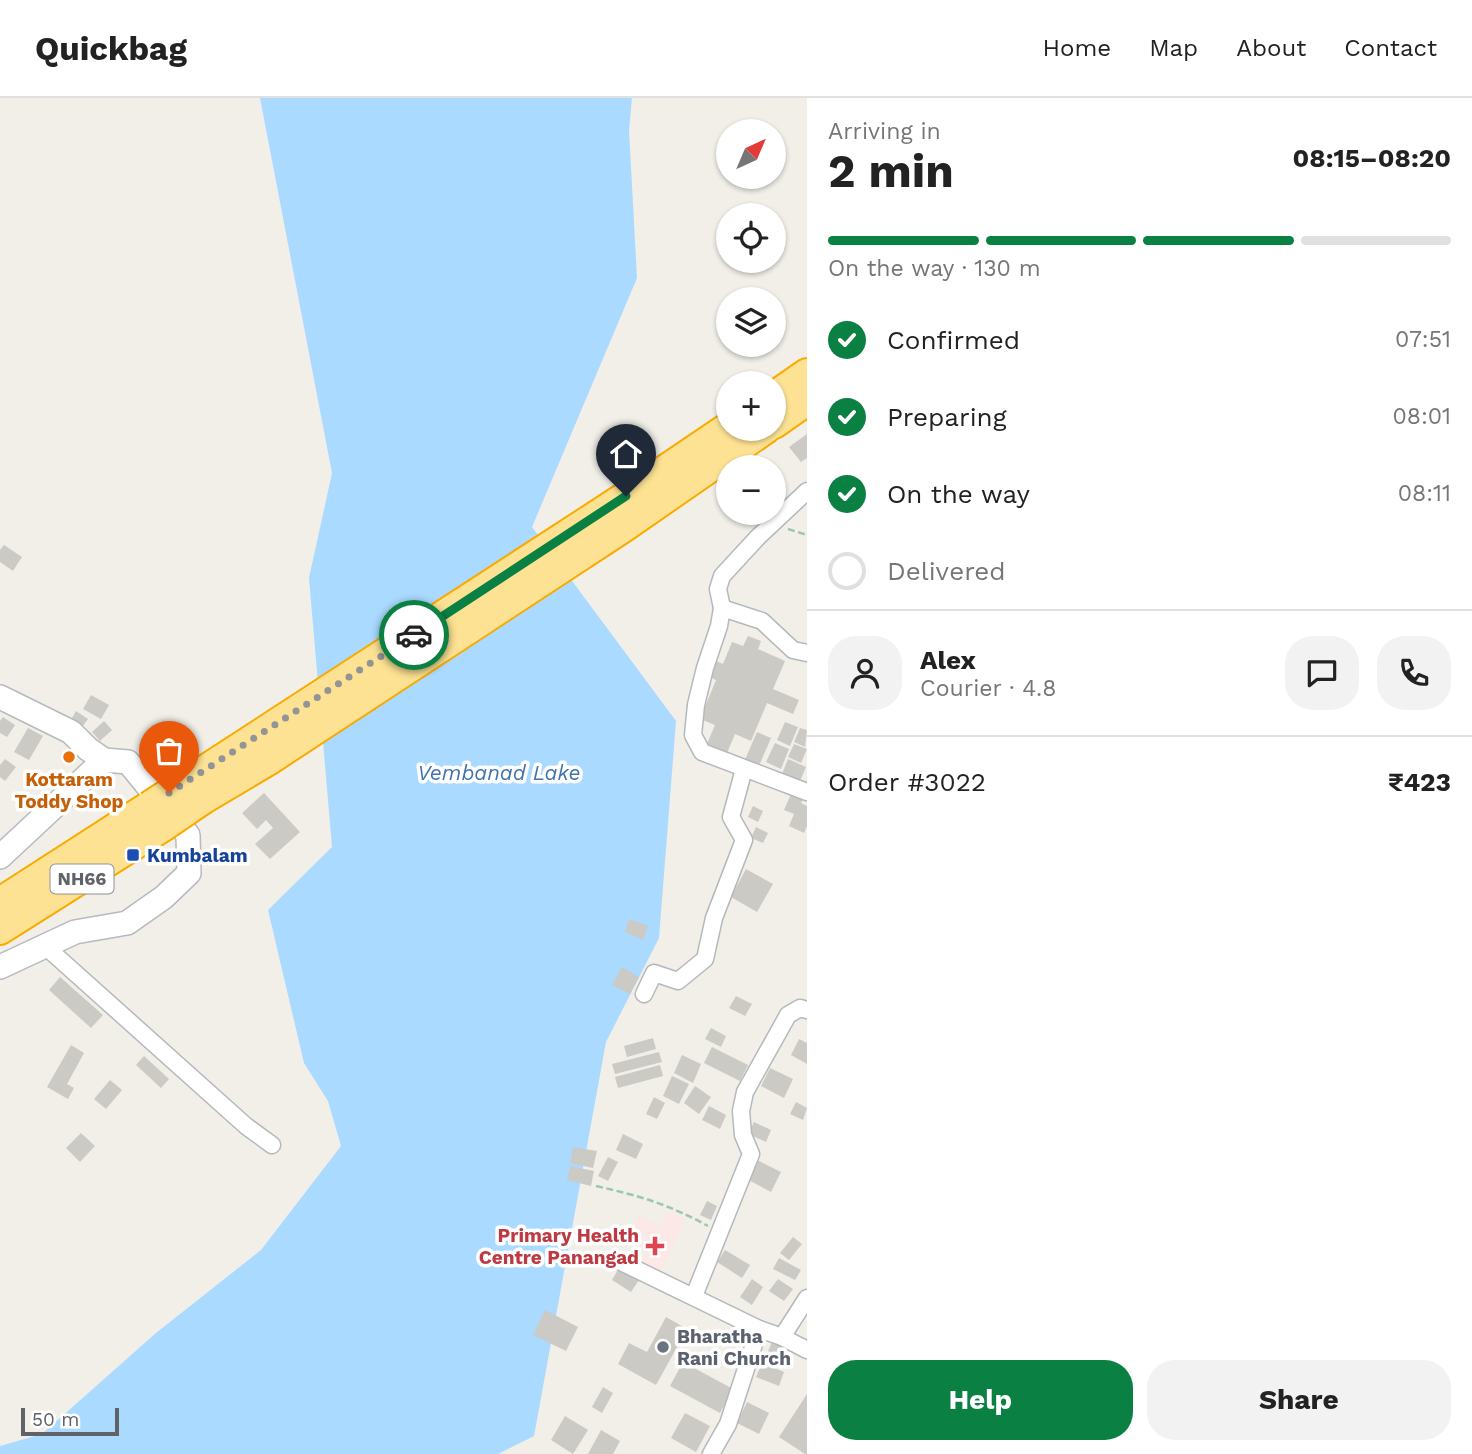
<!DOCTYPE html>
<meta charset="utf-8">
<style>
body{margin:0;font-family:"Work Sans",sans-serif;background:#f2f2f2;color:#222;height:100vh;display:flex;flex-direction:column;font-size:26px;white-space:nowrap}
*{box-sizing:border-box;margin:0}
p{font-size:23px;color:#767676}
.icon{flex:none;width:38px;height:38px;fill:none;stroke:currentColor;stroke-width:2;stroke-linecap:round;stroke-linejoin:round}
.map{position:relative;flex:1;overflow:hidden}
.details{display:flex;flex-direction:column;background:#fff;width:665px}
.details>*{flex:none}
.needle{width:46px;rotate:44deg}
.tools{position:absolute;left:716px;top:21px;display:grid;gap:14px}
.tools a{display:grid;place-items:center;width:70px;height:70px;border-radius:50%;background:#fff;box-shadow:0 2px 5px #0004;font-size:35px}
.scale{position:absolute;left:21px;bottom:18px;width:98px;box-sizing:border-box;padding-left:7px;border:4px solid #5f6368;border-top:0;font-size:19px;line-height:24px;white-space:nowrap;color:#5f6368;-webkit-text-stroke:5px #fff;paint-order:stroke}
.pin{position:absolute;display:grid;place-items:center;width:60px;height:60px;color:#fff;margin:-72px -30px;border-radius:50% 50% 50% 0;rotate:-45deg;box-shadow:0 0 7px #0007}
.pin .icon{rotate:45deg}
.courier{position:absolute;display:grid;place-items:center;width:70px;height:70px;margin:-35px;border:5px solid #0b8043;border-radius:50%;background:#fff;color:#222;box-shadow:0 2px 9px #0007}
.head em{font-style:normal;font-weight:700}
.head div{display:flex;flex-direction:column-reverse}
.head{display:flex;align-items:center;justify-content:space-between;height:119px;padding:0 21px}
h1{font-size:46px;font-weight:700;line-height:52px}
.bar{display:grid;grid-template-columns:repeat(4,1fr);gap:10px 7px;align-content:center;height:84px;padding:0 21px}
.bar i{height:9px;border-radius:5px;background:#e0e0e0}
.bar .on{background:#0b8043}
.bar p{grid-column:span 4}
.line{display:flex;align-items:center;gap:18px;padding:0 21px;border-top:2px solid #e0e0e0}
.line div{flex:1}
.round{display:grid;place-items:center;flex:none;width:74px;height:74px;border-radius:28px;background:#f2f2f2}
ol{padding:0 21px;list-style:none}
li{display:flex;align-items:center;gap:21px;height:77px}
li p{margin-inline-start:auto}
li .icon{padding:7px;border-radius:50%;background:#0b8043;color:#fff;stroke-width:4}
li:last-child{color:#767676}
li i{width:38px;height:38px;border:4px solid #e0e0e0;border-radius:50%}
.button{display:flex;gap:14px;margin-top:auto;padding:14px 21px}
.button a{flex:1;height:80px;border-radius:28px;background:#0b8043;color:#fff;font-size:28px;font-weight:700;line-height:80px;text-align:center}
.button a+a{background:#f2f2f2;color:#222}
header{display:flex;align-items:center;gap:42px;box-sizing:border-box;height:98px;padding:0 35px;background:#fff;border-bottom:2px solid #e0e0e0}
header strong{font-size:33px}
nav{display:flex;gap:38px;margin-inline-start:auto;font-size:24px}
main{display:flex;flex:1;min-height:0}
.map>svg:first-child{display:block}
.medical{fill:#fce8e6}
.water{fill:#aadaff}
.building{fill:#cccac5}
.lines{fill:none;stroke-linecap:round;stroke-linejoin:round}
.street-casing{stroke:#b5b8bc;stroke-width:19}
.secondary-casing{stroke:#b6babf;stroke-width:26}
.highway-casing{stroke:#f9ab00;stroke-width:32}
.path{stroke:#9cc7a9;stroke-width:2.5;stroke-dasharray:7 3.5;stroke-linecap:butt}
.street{stroke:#fff;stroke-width:16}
.secondary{stroke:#fff;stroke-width:23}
.highway{stroke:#fde293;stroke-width:28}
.highway-bridge-casing{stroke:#f9ab00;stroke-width:32;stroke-linecap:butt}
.highway-bridge{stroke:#fde293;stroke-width:28}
.done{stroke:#929495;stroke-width:7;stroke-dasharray:0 12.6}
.route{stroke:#0b8043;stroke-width:9}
.food-dot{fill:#e8710a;stroke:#fff;stroke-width:2.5}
.transit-dot{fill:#1a4fb4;stroke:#fff;stroke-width:2.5}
.health-dot{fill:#e0444e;stroke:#fff;stroke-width:2.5}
.worship-dot{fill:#6b7280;stroke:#fff;stroke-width:2.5}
.labels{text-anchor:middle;stroke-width:7;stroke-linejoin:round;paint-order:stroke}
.shield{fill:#fff;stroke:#8f9295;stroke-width:2}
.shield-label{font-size:18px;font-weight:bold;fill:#5f6368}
.food-label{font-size:19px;font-weight:bold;fill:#c56008;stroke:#fff}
.transit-label{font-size:19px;font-weight:bold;fill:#164399;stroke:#fff;text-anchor:start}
.health-label{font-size:19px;font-weight:bold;fill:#be3a42;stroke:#fff;text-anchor:end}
.worship-label{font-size:19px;font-weight:bold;fill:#5b616d;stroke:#fff;text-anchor:start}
.water-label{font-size:21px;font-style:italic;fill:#4174aa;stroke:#fff}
</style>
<header>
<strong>Quickbag</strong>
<nav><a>Home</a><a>Map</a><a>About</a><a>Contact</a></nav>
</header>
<main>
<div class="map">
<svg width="807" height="1356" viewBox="0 0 807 1356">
<rect width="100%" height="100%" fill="#f1efe8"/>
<polygon class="medical" points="667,1113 685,1121 658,1178 640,1170 648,1153 627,1142 639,1117 660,1127"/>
<polygon class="water" points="260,0 632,0 629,32 637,180 532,429 676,623 659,840 606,944 534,1338 498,1356 0,1356 0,1348 42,1336 156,1235 261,1152 341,1048 328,1003 304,965 268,812 332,749 309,480 332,375"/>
<g class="building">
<polygon points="807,336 807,360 801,364 789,349"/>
<polygon points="4,447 22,459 13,473 0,464 0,452"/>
<polygon points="748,538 761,543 758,551 785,563 773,591 799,602 793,616 767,605 751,643 735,636 727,655 707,646 715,627 700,621 716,582 708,578 714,562 723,566 732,544 743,548"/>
<polygon points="91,597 109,607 101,621 83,611"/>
<polygon points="76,613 88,621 80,632 69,625"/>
<polygon points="3,619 15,627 7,639 0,635 0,623"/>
<polygon points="104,623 112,632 100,643 92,634"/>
<polygon points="785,624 798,629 790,648 777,642"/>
<polygon points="28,630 43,638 29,662 14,654"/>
<polygon points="800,630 807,632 805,649 794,644"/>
<polygon points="757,634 771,640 758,670 744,664"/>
<polygon points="775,645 789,651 781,671 766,664"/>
<polygon points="794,646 807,651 801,665 788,659"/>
<polygon points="5,661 16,669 5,683 0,679 0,667"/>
<polygon points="788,661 806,669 800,683 782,676"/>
<polygon points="54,672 62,678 54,689 46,683"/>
<polygon points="264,695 300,734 270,761 255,746 273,730 266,722 257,731 242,715"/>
<polygon points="791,696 803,701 801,705 807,708 807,728 804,735 789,728 794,716 784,712"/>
<polygon points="753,708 763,713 758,724 748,719"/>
<polygon points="756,729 768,735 763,745 751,740"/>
<polygon points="746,771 773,786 757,814 731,799"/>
<polygon points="629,821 648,828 643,842 625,834"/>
<polygon points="622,869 639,879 630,896 612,887"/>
<polygon points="60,879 103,917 91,930 49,892"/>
<polygon points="736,898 752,906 745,918 729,910"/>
<polygon points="711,930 726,938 721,949 705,941"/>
<polygon points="653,940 656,951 627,959 624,948"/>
<polygon points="799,941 807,945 807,966 791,957"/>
<polygon points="71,947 84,955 67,986 74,990 68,1001 47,989"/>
<polygon points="712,949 748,967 740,983 704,965"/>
<polygon points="659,954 662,964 615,976 612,966"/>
<polygon points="682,957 701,966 693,985 674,975"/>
<polygon points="144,958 169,981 161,990 136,967"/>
<polygon points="660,967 663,978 618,990 615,979"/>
<polygon points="770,970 793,981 784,1000 761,988"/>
<polygon points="672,978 689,986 679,1006 663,998"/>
<polygon points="110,982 122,992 106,1011 94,1001"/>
<polygon points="695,988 711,999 699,1016 684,1005"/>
<polygon points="654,999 665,1005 657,1021 646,1016"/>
<polygon points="796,1004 807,1010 803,1022 790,1016"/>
<polygon points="709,1008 726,1017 720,1031 702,1022"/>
<polygon points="754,1024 771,1032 766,1044 748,1036"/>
<polygon points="81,1035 95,1048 80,1064 66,1050"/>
<polygon points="623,1036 643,1046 636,1061 616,1052"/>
<polygon points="573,1049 597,1053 593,1070 570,1065"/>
<polygon points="608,1059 618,1064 608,1083 598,1078"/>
<polygon points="755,1061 781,1074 771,1094 745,1080"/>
<polygon points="570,1068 594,1073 591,1088 567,1082"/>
<polygon points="707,1103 717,1108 711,1122 700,1117"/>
<polygon points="793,1139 802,1146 789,1162 780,1155"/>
<polygon points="725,1152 750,1167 742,1180 717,1164"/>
<polygon points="779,1160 801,1172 795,1182 773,1171"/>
<polygon points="619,1170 639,1182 631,1194 612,1182"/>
<polygon points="752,1181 763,1189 752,1207 740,1199"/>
<polygon points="778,1181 793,1191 784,1203 769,1193"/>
<polygon points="545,1212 578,1229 566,1253 533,1237"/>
<polygon points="666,1219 687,1231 656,1287 618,1266 629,1245 647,1254"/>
<polygon points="772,1244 784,1250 777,1263 766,1258"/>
<polygon points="683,1264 733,1291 720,1315 670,1288"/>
<polygon points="762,1265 784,1274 779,1288 756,1279"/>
<polygon points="603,1289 613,1295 602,1315 592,1309"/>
<polygon points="807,1296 807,1356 805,1356 779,1339"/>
<polygon points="747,1304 769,1315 759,1336 737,1325"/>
<polygon points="685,1315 710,1328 696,1354 671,1340"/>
<polygon points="565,1318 588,1332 573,1356 551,1342"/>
<polygon points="601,1332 620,1343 613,1356 588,1356"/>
</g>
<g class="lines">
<g class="street-casing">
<g id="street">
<polyline points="807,393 758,439 722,478 718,491 722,510 719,528 705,570 696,607 693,637 702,654 807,694"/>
<polyline points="722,510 762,523 793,552 807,555"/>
<polyline points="45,848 246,1028 272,1047"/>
<polyline points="644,896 654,875 678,883 705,861 714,820 744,742 731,719 744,671"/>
<polyline points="615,1161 759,1231 782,1239 807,1252"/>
<polyline points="694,1198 751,1056 743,1037 741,1013 745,994 788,917 800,910 807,912"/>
<polyline points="782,1239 807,1200"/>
<polyline points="711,1356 728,1326 759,1231"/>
</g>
</g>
<g class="secondary-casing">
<g id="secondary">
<polyline points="0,599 71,634 88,651 104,662"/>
<polyline points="0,759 104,662 128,664 188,737 189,775 164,799 127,825 75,834 0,869"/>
</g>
</g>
<g class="highway-casing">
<g id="highway">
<polyline points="774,298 807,275"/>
<polyline points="774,326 807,303"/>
<polyline points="189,682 626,398 728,329"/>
<polyline points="204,701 268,663 623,430 766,331"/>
<polyline points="0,804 149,708"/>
<polyline points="0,832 163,729"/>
</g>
</g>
<g class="path">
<polyline points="788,431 807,437"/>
<path d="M 596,1088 C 640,1098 668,1106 708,1128"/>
</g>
<use href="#street" class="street"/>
<use href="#secondary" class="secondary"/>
<use href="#highway" class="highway"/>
<g class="highway-bridge-casing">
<g id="highway-bridge">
<polyline points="149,708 189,682"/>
<polyline points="163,729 204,701"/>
</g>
</g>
<use href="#highway-bridge" class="highway-bridge"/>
</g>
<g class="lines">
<polyline class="done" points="169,695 414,537"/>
<polyline class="route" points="414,537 626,398"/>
</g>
<circle class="food-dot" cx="69" cy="659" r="7"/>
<rect class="transit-dot" x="126" y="750" width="14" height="14" rx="3.5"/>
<path class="health-dot" d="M651.5 1137.5h7v7h7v7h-7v7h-7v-7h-7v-7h7z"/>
<circle class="worship-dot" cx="663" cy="1249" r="7"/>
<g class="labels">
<rect class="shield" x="50.5" y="766.5" width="63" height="29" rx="5"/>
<g class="shield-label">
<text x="82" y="787">NH66</text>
</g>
<g class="food-label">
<text x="69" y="688">Kottaram<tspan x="69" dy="22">Toddy Shop</tspan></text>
</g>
<g class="transit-label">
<text x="147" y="764">Kumbalam</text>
</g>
<g class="health-label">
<text x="639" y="1144">Primary Health<tspan x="639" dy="22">Centre Panangad</tspan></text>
</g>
<g class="worship-label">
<text x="677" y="1245">Bharatha<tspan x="677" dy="22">Rani Church</tspan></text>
</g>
<g class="water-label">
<text x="499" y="682">Vembanad Lake</text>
</g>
</g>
</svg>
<div class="tools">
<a><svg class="needle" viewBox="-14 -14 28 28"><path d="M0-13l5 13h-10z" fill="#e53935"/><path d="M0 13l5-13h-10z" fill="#767676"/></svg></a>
<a><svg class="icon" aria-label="locate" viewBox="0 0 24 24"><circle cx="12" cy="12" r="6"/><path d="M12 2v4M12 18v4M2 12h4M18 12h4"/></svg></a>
<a><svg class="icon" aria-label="layers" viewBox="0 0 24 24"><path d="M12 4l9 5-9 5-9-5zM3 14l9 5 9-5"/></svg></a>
<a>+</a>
<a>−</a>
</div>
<div class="scale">50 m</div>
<div class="pin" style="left:169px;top:695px;background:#ea580c"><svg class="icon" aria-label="bag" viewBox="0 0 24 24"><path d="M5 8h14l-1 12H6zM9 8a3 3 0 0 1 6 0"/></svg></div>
<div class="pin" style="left:626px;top:398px;background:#1f2937"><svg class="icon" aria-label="home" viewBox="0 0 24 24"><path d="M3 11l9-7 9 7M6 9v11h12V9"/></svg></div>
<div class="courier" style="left:414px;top:537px"><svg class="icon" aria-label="car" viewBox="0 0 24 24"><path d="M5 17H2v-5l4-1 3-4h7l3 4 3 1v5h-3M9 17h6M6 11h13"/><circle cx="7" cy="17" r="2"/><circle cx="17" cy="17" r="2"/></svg></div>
</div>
<section class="details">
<div class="head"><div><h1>2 min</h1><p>Arriving in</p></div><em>08:15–08:20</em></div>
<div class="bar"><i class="on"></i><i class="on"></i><i class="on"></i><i></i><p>On the way · 130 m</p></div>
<ol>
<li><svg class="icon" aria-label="check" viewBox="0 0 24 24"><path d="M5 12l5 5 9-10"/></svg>Confirmed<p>07:51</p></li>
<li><svg class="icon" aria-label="check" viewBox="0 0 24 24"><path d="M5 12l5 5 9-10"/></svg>Preparing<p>08:01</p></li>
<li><svg class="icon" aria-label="check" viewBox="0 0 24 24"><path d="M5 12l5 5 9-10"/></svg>On the way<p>08:11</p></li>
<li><i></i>Delivered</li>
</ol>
<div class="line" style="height:126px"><a class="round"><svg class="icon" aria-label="person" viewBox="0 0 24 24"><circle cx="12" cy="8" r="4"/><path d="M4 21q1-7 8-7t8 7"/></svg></a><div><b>Alex</b><p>Courier · 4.8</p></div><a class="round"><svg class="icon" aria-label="chat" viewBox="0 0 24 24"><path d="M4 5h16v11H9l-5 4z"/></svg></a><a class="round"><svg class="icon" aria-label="phone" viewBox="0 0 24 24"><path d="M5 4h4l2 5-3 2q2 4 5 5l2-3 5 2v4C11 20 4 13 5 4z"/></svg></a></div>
<div class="line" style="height:91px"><div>Order #3022</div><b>₹423</b></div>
<div class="button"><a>Help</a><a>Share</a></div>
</section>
</main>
